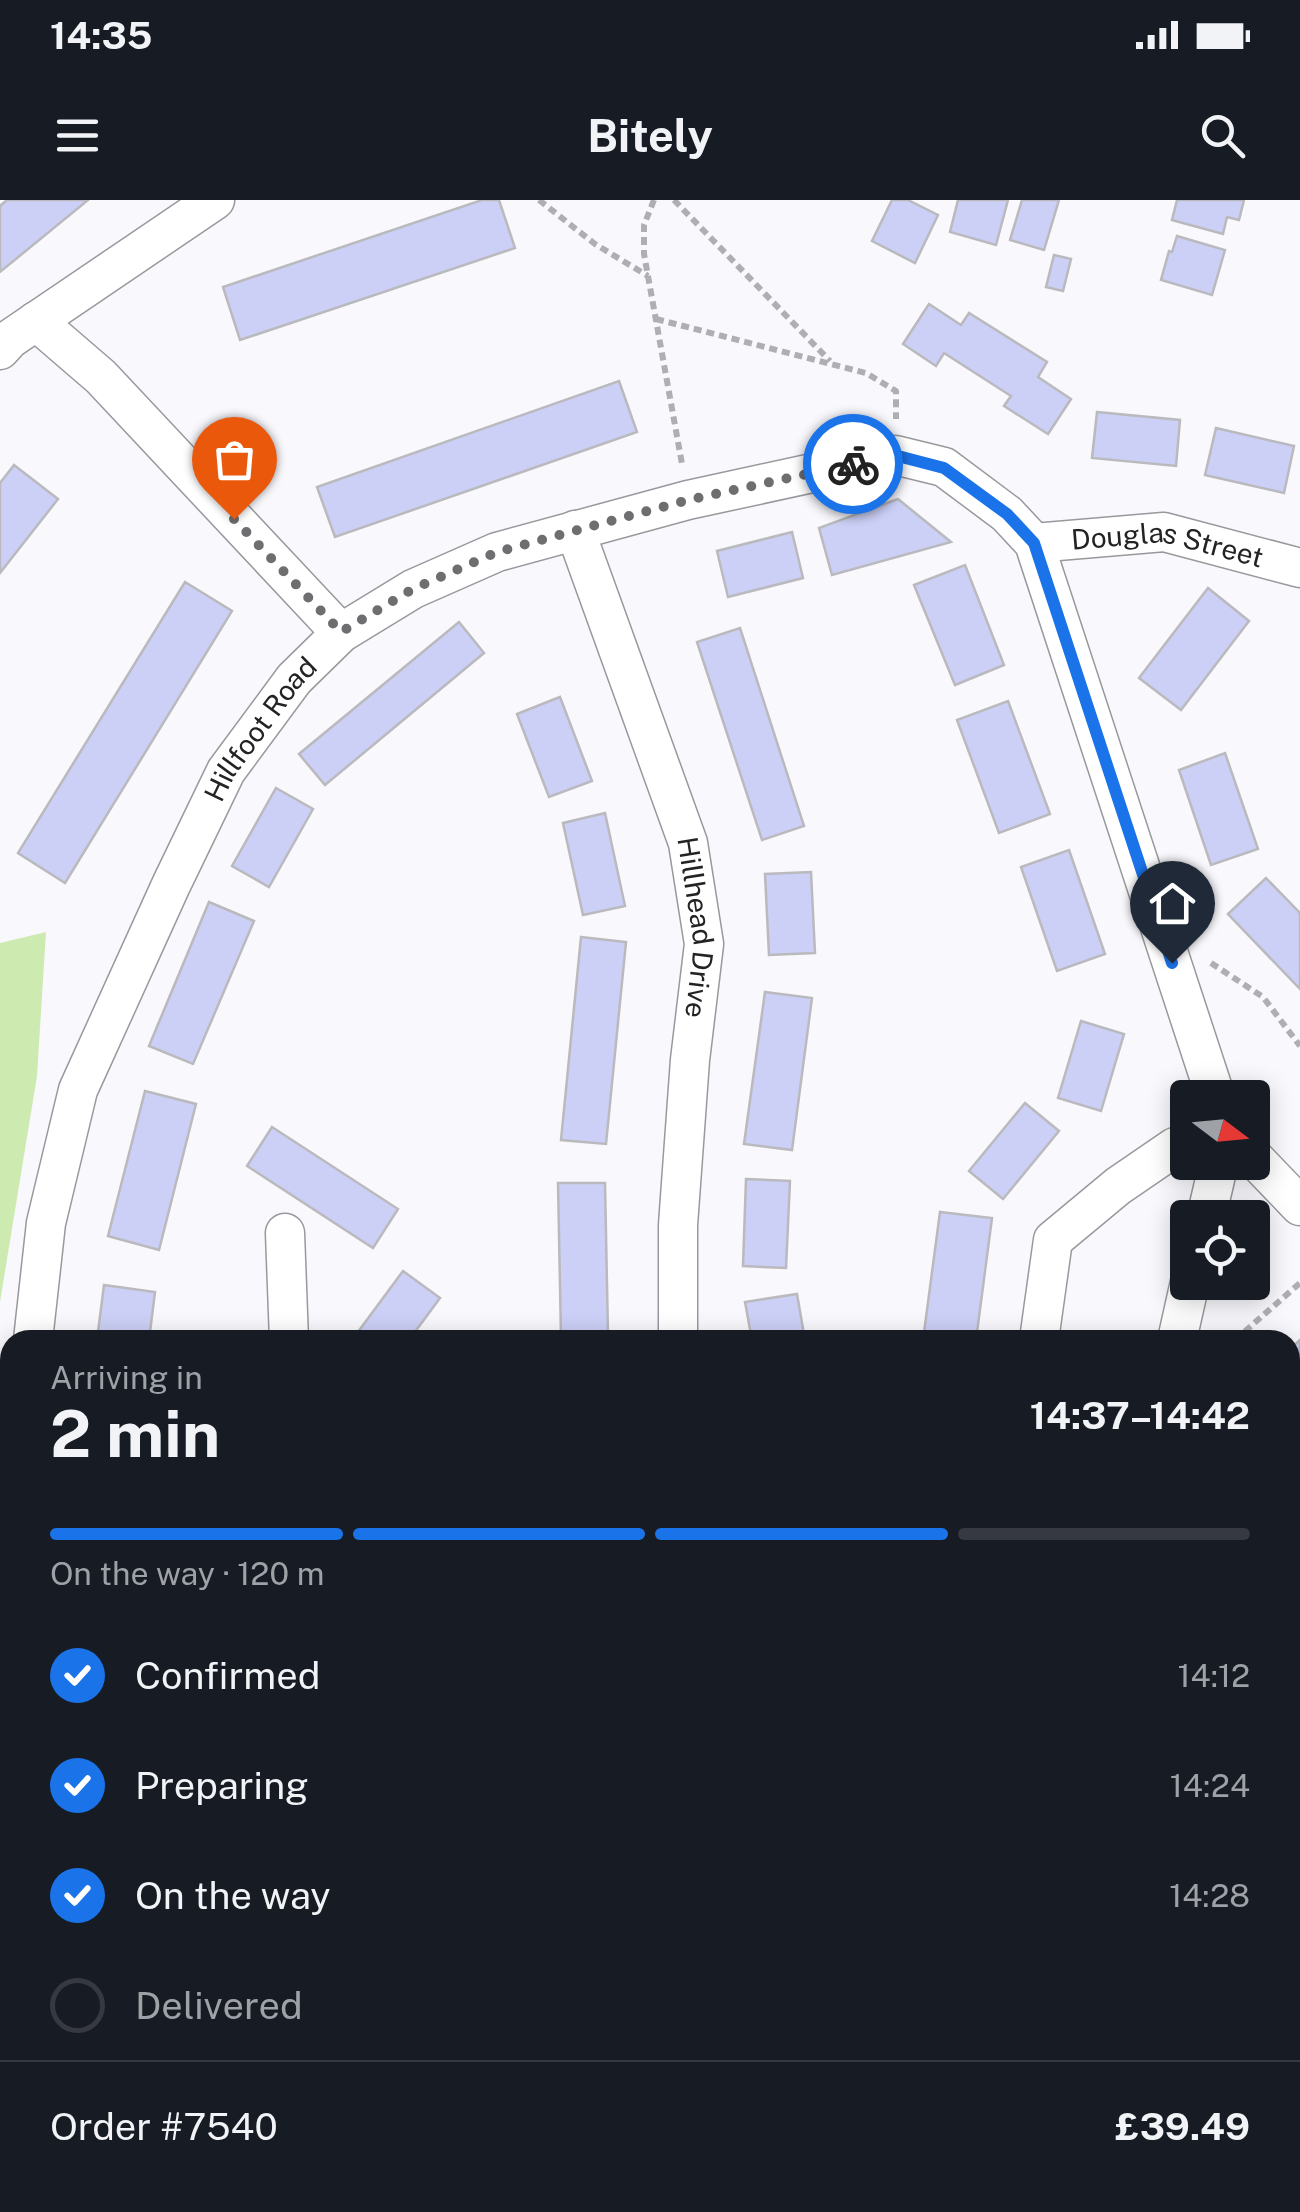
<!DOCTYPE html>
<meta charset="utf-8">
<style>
body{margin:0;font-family:"Public Sans",sans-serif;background:#242831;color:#f1f3f6;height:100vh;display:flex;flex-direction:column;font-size:38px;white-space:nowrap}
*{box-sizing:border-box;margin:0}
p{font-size:32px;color:#9ea1a6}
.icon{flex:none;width:55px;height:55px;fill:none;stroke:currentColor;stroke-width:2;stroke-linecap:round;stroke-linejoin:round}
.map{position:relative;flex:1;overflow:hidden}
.drawer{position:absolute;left:0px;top:1130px;width:1300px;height:882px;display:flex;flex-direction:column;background:#171b24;border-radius:30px 30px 0 0;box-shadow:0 5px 25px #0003}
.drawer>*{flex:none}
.needle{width:65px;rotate:106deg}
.tools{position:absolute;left:1170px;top:880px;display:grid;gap:20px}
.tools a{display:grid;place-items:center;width:100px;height:100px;border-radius:10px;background:#171b24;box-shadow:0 5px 25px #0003;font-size:50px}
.pin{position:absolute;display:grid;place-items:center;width:85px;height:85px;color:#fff;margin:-102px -42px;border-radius:50% 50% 50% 0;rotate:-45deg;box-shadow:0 0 10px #0007}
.pin .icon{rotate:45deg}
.courier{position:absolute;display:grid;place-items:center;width:100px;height:100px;margin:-50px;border:8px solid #1a73e8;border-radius:50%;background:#fff;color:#222;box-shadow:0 2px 12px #0007}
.headline em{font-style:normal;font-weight:700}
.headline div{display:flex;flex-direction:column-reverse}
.headline{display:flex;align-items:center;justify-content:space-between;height:170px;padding:0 50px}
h1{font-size:65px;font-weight:700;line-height:75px}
.bar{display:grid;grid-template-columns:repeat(4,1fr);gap:15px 10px;align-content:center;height:120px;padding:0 50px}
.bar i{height:12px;border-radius:8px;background:#363941}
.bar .current{background:#1a73e8}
.bar p{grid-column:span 4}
.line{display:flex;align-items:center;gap:25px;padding:0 50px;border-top:2px solid #363941}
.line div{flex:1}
ol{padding:0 50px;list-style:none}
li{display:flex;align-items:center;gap:30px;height:110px}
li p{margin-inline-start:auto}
li .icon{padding:10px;border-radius:50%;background:#1a73e8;color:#fff;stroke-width:4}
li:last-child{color:#9ea1a6}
li i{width:55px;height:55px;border:5px solid #363941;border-radius:50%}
.status{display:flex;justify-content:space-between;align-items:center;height:70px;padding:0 50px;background:#171b24;direction:ltr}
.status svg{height:28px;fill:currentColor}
header{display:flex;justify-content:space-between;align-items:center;height:130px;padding:0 50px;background:#171b24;font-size:45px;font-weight:700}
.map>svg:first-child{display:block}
.green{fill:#cdebb0}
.building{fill:#ccd0f6;stroke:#bababe;stroke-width:2.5}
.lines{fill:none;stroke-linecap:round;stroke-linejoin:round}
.street-casing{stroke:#98999d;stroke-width:41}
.path{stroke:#afafb3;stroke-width:6;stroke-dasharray:8 5;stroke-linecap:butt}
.street{stroke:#fff;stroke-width:38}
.done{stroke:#6e6e71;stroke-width:10;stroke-dasharray:0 18}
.route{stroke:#1a73e8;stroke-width:12}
.labels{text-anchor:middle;stroke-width:9;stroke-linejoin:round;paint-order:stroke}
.street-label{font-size:28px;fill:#232325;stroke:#f8f8fd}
</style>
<div class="status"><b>14:35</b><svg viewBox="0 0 49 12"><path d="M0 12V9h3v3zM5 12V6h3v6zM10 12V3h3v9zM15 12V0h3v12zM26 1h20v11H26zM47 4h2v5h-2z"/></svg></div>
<header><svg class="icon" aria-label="menu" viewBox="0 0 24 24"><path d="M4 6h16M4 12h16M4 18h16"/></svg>Bitely<svg class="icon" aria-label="search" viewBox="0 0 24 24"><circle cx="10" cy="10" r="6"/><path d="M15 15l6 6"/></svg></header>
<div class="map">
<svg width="1300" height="2012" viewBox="0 0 1300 2012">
<rect width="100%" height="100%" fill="#f8f8fd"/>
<g class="green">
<polygon points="46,732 37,876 0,1102 0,743"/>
<polygon points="0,1393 10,1447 10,2002 113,2003 114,2012 0,2012"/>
</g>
<g class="building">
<polygon points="7,0 88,0 0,72 0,6"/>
<polygon points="482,0 499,0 515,48 240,140 223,87"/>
<polygon points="892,0 908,0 938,15 915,63 872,41"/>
<polygon points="958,0 1008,0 996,45 950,32"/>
<polygon points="1022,0 1059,0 1044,50 1010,40"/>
<polygon points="1177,0 1244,0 1239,20 1227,17 1223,34 1172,20"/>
<polygon points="1177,36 1225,50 1212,95 1161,80 1169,51 1172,52"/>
<polygon points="1054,55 1071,59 1063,91 1046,87"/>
<polygon points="929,104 961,125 969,113 1047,162 1038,177 1071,199 1048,234 1004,206 1011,196 944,153 936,166 903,144"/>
<polygon points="619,181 637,232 335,337 317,287"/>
<polygon points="1097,212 1180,220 1176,266 1092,258"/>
<polygon points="1216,228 1294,246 1284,293 1205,275"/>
<polygon points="14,265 58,299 0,373 0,283"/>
<polygon points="898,299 951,342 832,375 819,328"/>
<polygon points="792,332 803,378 728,397 717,351"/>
<polygon points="965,365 1004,465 955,485 914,385"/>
<polygon points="185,382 232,411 65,683 18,653"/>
<polygon points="1208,388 1249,421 1181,510 1139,478"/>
<polygon points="459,422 484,453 325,585 299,554"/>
<polygon points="740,428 804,626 762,640 697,442"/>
<polygon points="560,497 592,581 549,597 517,514"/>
<polygon points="1008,501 1050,614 999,633 957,520"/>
<polygon points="1225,553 1258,649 1211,665 1179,570"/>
<polygon points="276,588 313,609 269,687 232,666"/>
<polygon points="605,613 625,706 583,715 563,623"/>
<polygon points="1069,650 1105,754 1057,771 1021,667"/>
<polygon points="811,672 815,753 769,755 765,674"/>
<polygon points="1266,678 1300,713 1300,789 1228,714"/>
<polygon points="209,702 254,721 193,864 149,846"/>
<polygon points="581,737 626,742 606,944 561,940"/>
<polygon points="765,792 812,798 792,950 744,944"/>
<polygon points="1081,821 1124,834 1101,911 1058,898"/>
<polygon points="145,891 196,904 159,1050 108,1036"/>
<polygon points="1025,903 1059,931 1003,999 969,971"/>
<polygon points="272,927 398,1009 373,1048 247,966"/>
<polygon points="746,979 790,981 786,1068 743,1066"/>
<polygon points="558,983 605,983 608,1135 561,1137"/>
<polygon points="940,1012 992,1018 976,1140 923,1140"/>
<polygon points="403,1071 440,1098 409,1140 352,1140"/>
<polygon points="104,1085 155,1092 149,1140 97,1140"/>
<polygon points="797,1094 805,1140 752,1140 745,1102"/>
<polygon points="1300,1140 1300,1208 1290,1217 1290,1149"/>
<polygon points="1300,1322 1300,1426 1294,1429 1290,1418 1290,1326"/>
<polygon points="1300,1914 1300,2012 1282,2012 1279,2002 1290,2002 1290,1917"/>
<polygon points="226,2002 279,2002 281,2012 228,2012"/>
<polygon points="454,2002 506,2002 507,2012 455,2012"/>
<polygon points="715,2002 763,2002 763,2012 716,2012"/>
<rect x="898" y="2002" width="48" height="10"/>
</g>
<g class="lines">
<g class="street-casing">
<g id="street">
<polyline points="36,121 101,177 341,433"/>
<polyline points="0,150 10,139 215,0"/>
<path id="s1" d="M 575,330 L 688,643 L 704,744 L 690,860 L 678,1025 L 678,1140"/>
<path id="s2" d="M 1034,343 L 1164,332 L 1300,368"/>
<polyline points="1252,956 1300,1006"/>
<polyline points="1206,1018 1219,962"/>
<polyline points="285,1033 289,1140"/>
<path id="s3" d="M 33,1140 L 46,1023 L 78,890 L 171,685 L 226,571 L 294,479 L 341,433 L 413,389 L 497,352 L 688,300 L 895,255 L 944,267 L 1007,314 L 1034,343 L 1216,898"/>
<polyline points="1039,1140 1053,1040 1118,986 1175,947 1188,943"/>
<polyline points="1177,1140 1190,1082"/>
<polyline points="1290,1635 1300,1658"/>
<polyline points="156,2002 158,2012"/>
<polyline points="389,2002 390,2012"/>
<polyline points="838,2002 839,2012"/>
</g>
</g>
<g class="path">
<polyline points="539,0 595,44 648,76"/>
<polyline points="654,0 644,25 644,54 682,264"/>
<polyline points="674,0 830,161"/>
<polyline points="656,119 866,173 896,191 896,219"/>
<polyline points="1211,763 1263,797 1300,846"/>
<polyline points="1235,1140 1300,1083"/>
<polyline points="0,1456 10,1500"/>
</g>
<use href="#street" class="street"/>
</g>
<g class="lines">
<polyline class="done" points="234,319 341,432 413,389 497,352 688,300 853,264"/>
<polyline class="route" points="853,264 894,255 944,268 1007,314 1034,343 1172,763"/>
</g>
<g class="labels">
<g class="street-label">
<text dy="10" stroke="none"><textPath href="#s2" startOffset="135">Douglas Street</textPath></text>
<text dy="10" stroke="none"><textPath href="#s3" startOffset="660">Hillfoot Road</textPath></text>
<text dy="10" stroke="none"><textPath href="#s1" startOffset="418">Hillhead Drive</textPath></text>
</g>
</g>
</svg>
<div class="tools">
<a><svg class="needle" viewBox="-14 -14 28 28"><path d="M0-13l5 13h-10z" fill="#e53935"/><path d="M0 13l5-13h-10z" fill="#9ea1a6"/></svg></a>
<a><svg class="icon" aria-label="locate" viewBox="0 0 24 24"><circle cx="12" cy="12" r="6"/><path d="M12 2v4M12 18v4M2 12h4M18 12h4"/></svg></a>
</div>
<div class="pin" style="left:234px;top:319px;background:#ea580c"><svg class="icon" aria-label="bag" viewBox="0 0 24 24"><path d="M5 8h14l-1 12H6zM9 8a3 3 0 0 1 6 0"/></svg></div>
<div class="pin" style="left:1172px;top:763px;background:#1f2937"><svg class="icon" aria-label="home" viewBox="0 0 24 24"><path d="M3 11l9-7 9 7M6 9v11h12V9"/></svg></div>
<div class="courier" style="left:853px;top:264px"><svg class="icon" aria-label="bike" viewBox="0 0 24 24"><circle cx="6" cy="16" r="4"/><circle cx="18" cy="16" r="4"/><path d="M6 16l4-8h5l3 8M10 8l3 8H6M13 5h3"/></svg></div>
<section class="drawer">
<div class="headline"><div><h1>2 min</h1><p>Arriving in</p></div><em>14:37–14:42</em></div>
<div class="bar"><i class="current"></i><i class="current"></i><i class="current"></i><i></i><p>On the way · 120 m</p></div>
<ol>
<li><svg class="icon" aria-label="check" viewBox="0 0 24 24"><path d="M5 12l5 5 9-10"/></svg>Confirmed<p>14:12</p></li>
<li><svg class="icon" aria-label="check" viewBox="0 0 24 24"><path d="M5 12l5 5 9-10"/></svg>Preparing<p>14:24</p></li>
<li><svg class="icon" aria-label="check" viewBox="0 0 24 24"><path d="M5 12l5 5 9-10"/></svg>On the way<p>14:28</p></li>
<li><i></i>Delivered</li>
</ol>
<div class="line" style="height:130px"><div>Order #7540</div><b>£39.49</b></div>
</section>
</div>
